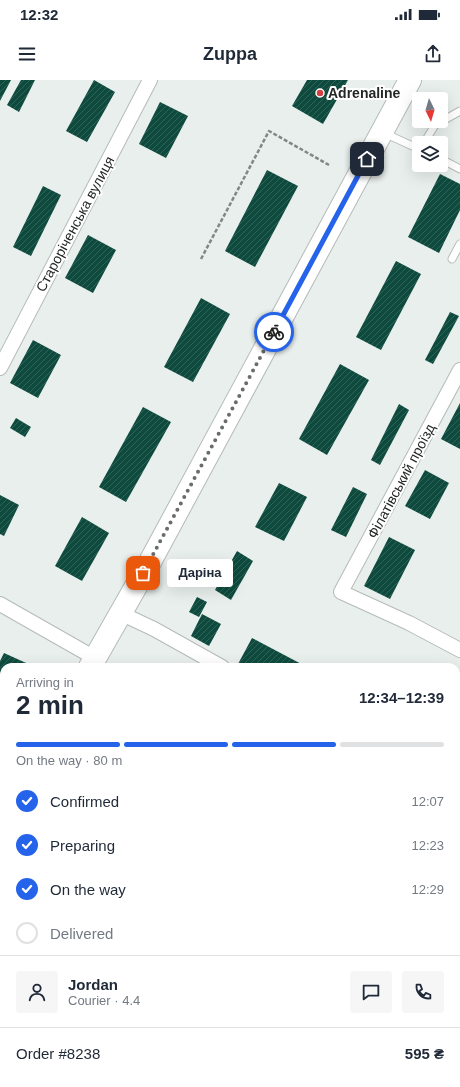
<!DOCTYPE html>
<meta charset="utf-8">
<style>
body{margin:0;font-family:Arial,sans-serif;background:#f6f6f7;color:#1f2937;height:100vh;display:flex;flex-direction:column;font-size:15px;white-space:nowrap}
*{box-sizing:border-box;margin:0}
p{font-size:13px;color:#747a83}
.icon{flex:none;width:22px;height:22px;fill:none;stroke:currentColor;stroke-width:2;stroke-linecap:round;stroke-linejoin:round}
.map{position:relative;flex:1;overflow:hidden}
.side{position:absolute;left:0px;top:583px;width:460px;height:424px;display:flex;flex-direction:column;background:#fff;border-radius:12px 12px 0 0;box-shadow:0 4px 16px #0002}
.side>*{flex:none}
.needle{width:26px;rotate:175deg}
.controls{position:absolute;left:412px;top:12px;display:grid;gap:8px}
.controls a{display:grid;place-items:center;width:36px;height:36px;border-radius:4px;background:#fff;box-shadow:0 4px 16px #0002;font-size:20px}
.pin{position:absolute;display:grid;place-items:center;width:34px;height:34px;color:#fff;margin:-17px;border-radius:8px;box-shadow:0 2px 6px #0006}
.courier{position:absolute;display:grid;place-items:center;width:40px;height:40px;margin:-20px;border:3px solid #2563eb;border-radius:50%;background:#fff;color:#222;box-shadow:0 1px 5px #0007}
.bubble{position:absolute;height:28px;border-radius:4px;background:#fff;box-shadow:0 4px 16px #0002;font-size:13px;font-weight:700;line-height:28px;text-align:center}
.headline em{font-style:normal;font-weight:700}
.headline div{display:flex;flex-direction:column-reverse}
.headline{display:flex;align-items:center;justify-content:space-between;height:68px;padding:0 16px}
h1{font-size:26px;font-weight:700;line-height:30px}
.bar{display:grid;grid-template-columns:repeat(4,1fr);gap:6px 4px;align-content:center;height:48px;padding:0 16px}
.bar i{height:5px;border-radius:3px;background:#e0e1e3}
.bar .active{background:#2563eb}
.bar p{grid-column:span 4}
.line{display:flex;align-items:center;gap:10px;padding:0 16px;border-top:1px solid #e0e1e3}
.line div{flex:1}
.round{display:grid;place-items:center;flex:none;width:42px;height:42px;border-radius:4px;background:#f6f6f7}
ol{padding:0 16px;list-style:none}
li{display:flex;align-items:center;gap:12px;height:44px}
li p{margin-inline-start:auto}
li .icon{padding:4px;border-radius:50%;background:#2563eb;color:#fff;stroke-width:4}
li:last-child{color:#747a83}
li i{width:22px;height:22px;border:2px solid #e0e1e3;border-radius:50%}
.status{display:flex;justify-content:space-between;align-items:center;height:28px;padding:0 20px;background:#fff;direction:ltr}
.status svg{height:11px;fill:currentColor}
header{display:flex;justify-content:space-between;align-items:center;height:52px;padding:0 16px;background:#fff;font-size:18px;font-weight:700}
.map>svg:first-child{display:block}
.grass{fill:url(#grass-tufts)}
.building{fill:url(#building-hatch)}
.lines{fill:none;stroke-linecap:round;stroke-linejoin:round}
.service-casing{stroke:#b5bbb9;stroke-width:9}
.minor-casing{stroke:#b5bbb9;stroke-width:16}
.primary-casing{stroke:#b5bbb9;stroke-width:24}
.path{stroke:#828785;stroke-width:2.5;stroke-dasharray:4 2;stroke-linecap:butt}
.service{stroke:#fff;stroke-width:7}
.minor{stroke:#fff;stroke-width:14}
.primary{stroke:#fff;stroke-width:22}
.done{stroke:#696d6b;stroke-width:4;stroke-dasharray:0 7.2}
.route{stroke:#2563eb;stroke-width:5}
.poi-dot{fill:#d24245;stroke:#fff;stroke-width:1.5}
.labels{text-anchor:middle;stroke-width:4;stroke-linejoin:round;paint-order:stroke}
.poi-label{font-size:14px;font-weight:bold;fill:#242726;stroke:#fff;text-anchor:start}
.street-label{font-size:14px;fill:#242726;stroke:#fff}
</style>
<div class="status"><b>12:32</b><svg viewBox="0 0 49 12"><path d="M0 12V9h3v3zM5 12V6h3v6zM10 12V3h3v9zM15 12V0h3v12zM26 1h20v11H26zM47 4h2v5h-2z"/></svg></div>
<header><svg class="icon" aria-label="menu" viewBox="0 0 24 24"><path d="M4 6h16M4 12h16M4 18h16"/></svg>Zuppa<svg class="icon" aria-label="share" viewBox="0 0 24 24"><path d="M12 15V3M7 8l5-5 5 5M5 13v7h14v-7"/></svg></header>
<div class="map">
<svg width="460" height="1007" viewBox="0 0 460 1007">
<defs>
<pattern id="grass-tufts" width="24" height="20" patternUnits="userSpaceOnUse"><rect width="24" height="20" fill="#baeddd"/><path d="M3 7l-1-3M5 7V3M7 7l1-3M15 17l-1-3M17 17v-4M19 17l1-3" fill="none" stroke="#a0cbbe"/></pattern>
<pattern id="building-hatch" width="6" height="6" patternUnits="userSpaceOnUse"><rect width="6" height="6" fill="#0e4b3e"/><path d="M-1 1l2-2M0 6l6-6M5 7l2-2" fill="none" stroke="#316258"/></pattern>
</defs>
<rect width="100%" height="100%" fill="#e8efec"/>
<g class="grass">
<polygon points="0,866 4,868 4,885 0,883"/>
<polygon points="0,955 4,957 4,972 0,970"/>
<polygon points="61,1003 84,1003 89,1007 69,1007"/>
<polygon points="225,1003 257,1003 265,1007 233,1007"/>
</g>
<g class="building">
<polygon points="0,0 11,0 0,21"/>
<polygon points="21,0 35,0 19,32 7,25"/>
<polygon points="94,0 115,12 87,62 66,51"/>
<polygon points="307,0 348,0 323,44 292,26"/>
<polygon points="160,22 188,36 166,78 139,64"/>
<polygon points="267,90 298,106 255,187 225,171"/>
<polygon points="440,94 460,104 460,130 439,173 408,157"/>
<polygon points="43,106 61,115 31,176 13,167"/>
<polygon points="88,155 116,170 93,213 65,198"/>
<polygon points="396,181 421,194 381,270 356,257"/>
<polygon points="201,218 230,234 193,302 164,287"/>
<polygon points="450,232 459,236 433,284 425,280"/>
<polygon points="33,260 61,275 38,318 10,303"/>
<polygon points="340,284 369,300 327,375 299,359"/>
<polygon points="460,323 460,369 441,359"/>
<polygon points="399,324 409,330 380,385 371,380"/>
<polygon points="143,327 171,342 126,422 99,407"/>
<polygon points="16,338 31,347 25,357 10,348"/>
<polygon points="425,390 449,403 430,439 405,426"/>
<polygon points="279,403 307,417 284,461 255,447"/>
<polygon points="353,407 367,414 346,457 331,450"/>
<polygon points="0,415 19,425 4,456 0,454"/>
<polygon points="82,437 109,453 82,501 55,486"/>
<polygon points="389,457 415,470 390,519 364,506"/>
<polygon points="237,471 253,481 231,520 215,510"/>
<polygon points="197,517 207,522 199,537 189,532"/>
<polygon points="202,534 221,544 209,566 191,556"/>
<polygon points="252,558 307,587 244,587 238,584"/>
<polygon points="4,573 35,587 4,587 4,658 0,656 0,581"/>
<polygon points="460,629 460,685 456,692 456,637"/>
<polygon points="456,751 460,753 460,793 456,791"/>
<polygon points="456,910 460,912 460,940 456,939"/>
</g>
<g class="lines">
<g class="service-casing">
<g id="service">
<polyline points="384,53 419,69"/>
<polyline points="424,63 435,45 460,31"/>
<polyline points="441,79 460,89"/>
<polyline points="452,179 460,164"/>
<polyline points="0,856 4,858"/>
<polyline points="0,977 4,979"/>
<polyline points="47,1003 55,1007"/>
<polyline points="106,1003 109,1007"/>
<polyline points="274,1003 281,1007"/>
</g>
</g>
<g class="minor-casing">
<g id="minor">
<polyline points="0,288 150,0"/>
<polyline points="460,290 341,512 409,543 460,570"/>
<polyline points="0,524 95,578"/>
<polyline points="120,533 154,549 222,587"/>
<polyline points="456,716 460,718"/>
</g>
</g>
<g class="primary-casing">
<g id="primary">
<polyline points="90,587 151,480 410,0"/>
<polyline points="0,758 4,750"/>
<polyline points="0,922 4,924"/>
<polyline points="156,1003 163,1007"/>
</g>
</g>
<g class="path">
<polyline points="201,179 269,51 329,85"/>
<polyline points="362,1003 370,1007"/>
<polyline points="394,1003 402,1007"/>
</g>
<use href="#service" class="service"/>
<use href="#minor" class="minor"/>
<use href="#primary" class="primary"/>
</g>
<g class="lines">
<polyline class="done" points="143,493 274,252"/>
<polyline class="route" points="274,252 367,79"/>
</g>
<circle class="poi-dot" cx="320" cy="13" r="4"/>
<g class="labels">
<g class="poi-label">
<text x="328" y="18">Adrenaline</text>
</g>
<g class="street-label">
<text transform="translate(75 144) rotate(-62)" y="5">Староріченська вулиця</text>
<text transform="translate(401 401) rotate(-62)" y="5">Філатівський проїзд</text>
</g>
</g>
</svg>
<div class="controls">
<a><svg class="needle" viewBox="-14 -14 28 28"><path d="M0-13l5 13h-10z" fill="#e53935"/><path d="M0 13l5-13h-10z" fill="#747a83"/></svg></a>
<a><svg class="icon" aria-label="layers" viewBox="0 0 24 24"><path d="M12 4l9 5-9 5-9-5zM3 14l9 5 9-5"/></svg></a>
</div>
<div class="pin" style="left:143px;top:493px;background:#ea580c"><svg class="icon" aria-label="bag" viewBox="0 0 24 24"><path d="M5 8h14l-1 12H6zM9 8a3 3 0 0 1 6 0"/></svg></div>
<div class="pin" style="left:367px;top:79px;background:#1f2937"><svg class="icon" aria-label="home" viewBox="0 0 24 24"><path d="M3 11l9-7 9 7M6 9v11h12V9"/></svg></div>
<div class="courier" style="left:274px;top:252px"><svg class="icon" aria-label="bike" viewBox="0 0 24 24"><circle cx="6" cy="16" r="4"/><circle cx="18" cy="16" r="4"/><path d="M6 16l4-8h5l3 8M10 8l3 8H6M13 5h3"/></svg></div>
<div class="bubble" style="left:167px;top:479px;width:66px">Даріна</div>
<section class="side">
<div class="headline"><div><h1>2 min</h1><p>Arriving in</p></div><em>12:34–12:39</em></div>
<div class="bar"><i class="active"></i><i class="active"></i><i class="active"></i><i></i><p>On the way · 80 m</p></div>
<ol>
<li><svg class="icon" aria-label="check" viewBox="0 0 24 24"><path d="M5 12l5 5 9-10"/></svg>Confirmed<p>12:07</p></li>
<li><svg class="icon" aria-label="check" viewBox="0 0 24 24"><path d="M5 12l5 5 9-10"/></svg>Preparing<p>12:23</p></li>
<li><svg class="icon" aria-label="check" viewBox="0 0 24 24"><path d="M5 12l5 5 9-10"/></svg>On the way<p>12:29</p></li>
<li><i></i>Delivered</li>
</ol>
<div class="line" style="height:72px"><a class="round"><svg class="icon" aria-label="person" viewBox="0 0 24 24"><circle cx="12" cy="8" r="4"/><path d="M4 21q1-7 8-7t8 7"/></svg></a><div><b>Jordan</b><p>Courier · 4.4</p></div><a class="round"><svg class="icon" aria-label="chat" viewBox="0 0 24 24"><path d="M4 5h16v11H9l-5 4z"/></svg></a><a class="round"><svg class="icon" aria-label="phone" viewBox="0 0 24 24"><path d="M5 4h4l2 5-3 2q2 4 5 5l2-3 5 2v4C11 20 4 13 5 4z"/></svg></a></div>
<div class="line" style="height:52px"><div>Order #8238</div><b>595 ₴</b></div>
</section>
</div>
